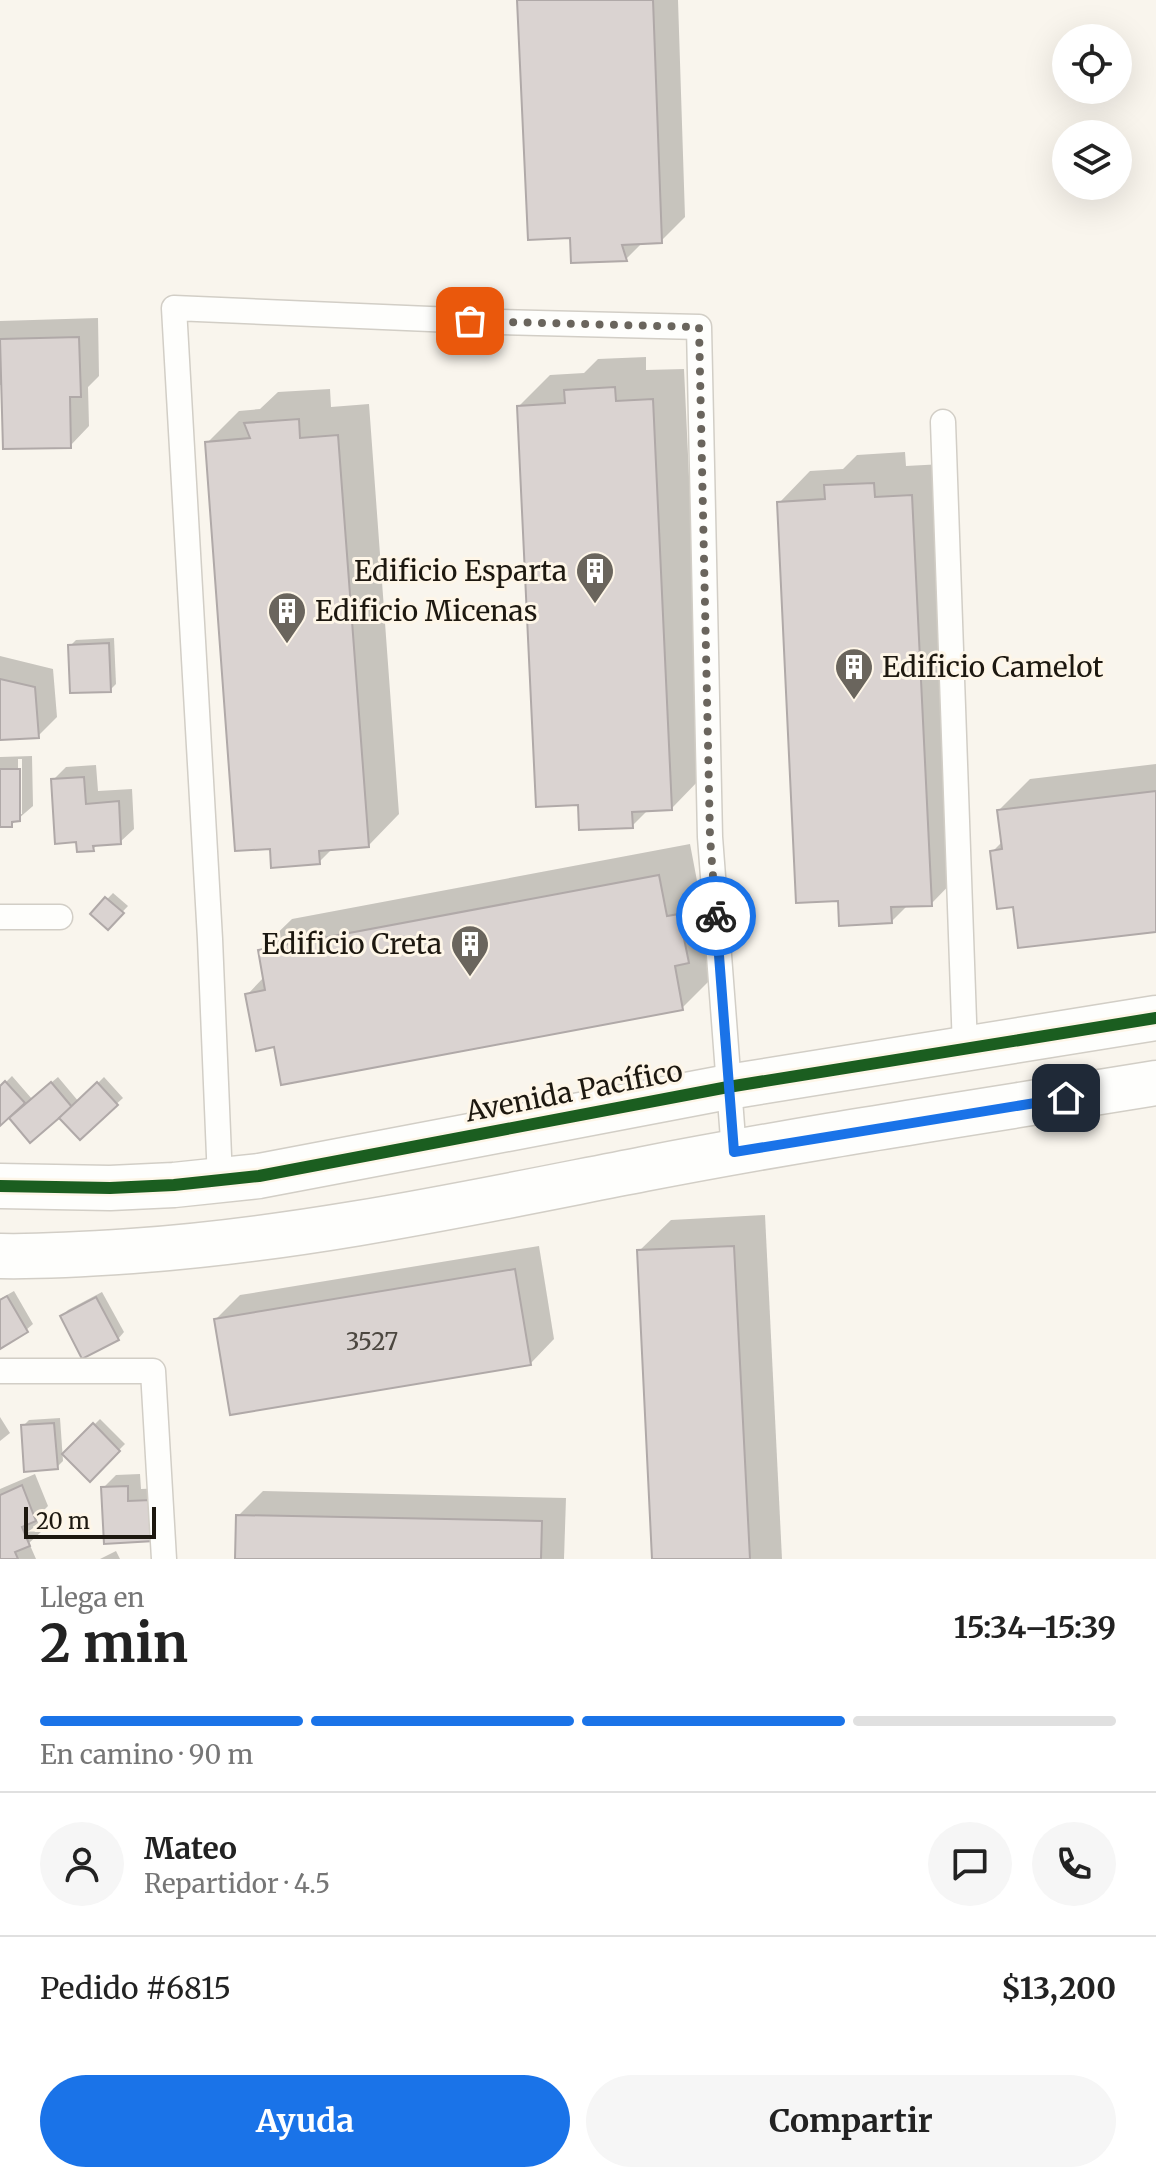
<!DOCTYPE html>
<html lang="es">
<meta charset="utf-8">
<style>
body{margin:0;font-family:Merriweather,serif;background:#f6f6f6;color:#222;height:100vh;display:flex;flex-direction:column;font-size:30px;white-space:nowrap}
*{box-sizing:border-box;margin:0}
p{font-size:26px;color:#767676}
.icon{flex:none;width:44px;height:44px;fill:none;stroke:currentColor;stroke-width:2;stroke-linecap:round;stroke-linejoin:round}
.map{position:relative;height:1559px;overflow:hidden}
.sheet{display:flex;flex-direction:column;background:#fff;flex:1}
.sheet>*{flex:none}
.tools{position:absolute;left:1052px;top:24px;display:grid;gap:16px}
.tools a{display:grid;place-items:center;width:80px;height:80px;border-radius:50%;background:#fff;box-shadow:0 8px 32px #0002;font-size:40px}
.scale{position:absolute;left:24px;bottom:20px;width:132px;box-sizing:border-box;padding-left:8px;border:4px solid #1d1810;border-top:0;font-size:22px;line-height:28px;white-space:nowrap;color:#1d1810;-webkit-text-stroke:6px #fef6e8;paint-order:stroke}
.pin{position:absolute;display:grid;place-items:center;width:68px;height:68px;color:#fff;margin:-34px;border-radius:16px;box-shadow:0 4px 12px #0006}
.courier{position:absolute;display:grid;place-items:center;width:80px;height:80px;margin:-40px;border:6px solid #1a73e8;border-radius:50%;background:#fff;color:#222;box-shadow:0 2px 10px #0007}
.head em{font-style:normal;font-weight:700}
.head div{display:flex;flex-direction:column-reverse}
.head{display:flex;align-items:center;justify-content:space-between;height:136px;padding:0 40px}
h1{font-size:52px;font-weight:700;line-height:60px}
.bar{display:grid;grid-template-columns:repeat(4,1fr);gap:12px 8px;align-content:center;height:96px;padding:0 40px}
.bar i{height:10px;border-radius:6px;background:#e0e0e0}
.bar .active{background:#1a73e8}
.bar p{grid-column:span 4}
.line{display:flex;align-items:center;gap:20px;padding:0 40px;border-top:2px solid #e0e0e0}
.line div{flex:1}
.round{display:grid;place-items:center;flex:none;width:84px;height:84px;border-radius:42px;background:#f6f6f6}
.primary-button{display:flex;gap:16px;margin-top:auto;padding:16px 40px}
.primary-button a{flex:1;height:92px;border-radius:48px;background:#1a73e8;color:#fff;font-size:32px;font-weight:700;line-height:92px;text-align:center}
.primary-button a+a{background:#f6f6f6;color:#222}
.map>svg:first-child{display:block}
.shadow{fill:#0003;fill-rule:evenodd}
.building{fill:#dad3d1;stroke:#b0a9a8;stroke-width:2}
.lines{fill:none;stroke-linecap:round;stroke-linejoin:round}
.service-casing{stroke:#d2cec6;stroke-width:27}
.minor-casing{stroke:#d2cec6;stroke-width:47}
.service{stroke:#fefefc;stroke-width:24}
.minor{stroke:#fefefc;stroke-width:44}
.cycleway-casing{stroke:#fef6e8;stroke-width:17}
.cycleway{stroke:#1b5e20;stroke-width:12}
.done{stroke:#6a655d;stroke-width:8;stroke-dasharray:0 14.4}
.route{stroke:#1a73e8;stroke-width:10}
.labels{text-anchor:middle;stroke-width:6;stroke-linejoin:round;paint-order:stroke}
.number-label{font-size:24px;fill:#4c4740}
.poi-label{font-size:28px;fill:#1d1810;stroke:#fef6e8;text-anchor:end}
.street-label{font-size:28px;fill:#1d1810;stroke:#fef6e8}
</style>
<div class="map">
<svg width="1156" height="1559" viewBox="0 0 1156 1559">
<rect width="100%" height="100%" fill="#f9f5ed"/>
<g class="shadow">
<polygon points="519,0 678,0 685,217 661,241 643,242 626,259 572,236"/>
<polygon points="98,318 99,376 88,387 89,426 70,446 3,385 0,385 0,321"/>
<polygon points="646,357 646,370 684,369 703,776 672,808 649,809 632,826 580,803 519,406 550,375 584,373 598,359"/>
<polygon points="330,389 331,407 369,404 399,814 368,846 333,848 319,862 207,443 239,411 260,409 278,392"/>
<polygon points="905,452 906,466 943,464 962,872 931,904 908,905 892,921 839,899 779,503 810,471 843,469 857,455"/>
<polygon points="114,638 116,684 110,690 70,646 76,640"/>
<polygon points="0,656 53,669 57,717 38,736 0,738"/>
<path d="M 32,756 L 33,806 L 11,825 L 0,825 L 0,757 ZM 18,759 L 22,759 L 22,814 L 18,814 Z"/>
<polygon points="1156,764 1156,930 1015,905 992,852 1003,841 999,810 1030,779"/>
<polygon points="96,765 98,791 132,789 134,829 120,842 99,843 93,849 78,840 53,780 66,767"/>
<polygon points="690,844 698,886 710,884 714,976 682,1008 276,1045 247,995 265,976 260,950 292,919"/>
<polygon points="113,893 128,906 108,927 93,914"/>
<polygon points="12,1076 32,1099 58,1077 79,1102 104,1077 123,1098 80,1137 59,1115 30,1140 9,1115 0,1123 0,1088"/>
<polygon points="765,1215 782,1559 654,1559 639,1251 671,1220"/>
<polygon points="539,1246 554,1339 530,1364 216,1319 240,1295"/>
<polygon points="14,1291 33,1324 26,1330 0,1346 0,1299"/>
<polygon points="102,1292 124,1332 118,1339 62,1316 68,1310"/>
<polygon points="0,1417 10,1433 0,1441"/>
<polygon points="60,1418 63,1461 57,1467 23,1426 29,1420"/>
<polygon points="100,1419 125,1444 90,1479 65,1454"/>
<polygon points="35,1474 48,1506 36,1518 42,1531 29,1543 36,1559 0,1559 0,1489"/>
<polygon points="140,1474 141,1489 164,1488 153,1539 103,1488 116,1475"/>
<polygon points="263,1491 566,1498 564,1559 237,1559 238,1516"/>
<polygon points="116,1551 120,1559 100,1559"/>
</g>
<g class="building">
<polygon points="517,0 653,0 662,243 622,245 627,261 571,263 570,238 528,240"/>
<polygon points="79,337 81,397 70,397 71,448 3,449 0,339"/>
<polygon points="615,387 616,401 653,399 672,810 632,812 633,828 579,830 578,805 536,807 517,406 565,403 564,390"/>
<polygon points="299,419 300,438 338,435 369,847 319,851 320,864 271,868 270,849 235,851 205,442 250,438 244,423"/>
<polygon points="874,483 875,497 912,495 932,906 891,907 892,923 839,926 838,901 796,903 777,502 825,499 824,485"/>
<polygon points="109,643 111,692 70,693 68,645"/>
<polygon points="0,679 35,687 39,738 0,740"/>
<polygon points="0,769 20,769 20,821 12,822 12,827 0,827"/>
<polygon points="84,777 86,804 119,801 121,844 93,846 94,851 77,852 76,842 55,844 51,779"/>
<polygon points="1156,791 1156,932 1018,948 1013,907 997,909 990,851 1002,849 997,810"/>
<polygon points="659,875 667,916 679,914 689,963 675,966 683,1010 281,1085 274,1047 256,1051 245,994 265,990 258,950"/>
<polygon points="105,897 124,913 108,930 90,914"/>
<polygon points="5,1081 25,1103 0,1126 0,1086"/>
<polygon points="51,1082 72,1107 30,1143 9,1118"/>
<polygon points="97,1082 118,1105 80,1140 59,1118"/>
<polygon points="734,1246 750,1559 652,1559 637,1250"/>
<polygon points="515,1269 531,1365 230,1415 214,1319"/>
<polygon points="7,1296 28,1332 0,1349 0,1300"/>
<polygon points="96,1297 119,1340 82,1359 60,1316"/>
<polygon points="54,1423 58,1469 24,1472 21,1425"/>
<polygon points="93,1423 120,1451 90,1482 62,1454"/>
<polygon points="22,1485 36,1521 22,1527 30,1546 15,1552 18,1559 0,1559 0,1495"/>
<polygon points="128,1486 128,1501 151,1500 154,1541 104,1544 101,1487"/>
<polygon points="236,1515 542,1521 541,1559 235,1559"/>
</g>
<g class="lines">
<g class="service-casing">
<g id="service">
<polyline points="943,422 965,1049"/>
<polyline points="0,917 60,917"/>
<polyline points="220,1180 210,939 174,308 500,322 699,327 710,837 734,1152"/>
<polyline points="0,1371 153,1371 164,1559"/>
</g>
</g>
<g class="minor-casing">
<g id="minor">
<polyline points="0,1186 110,1188 174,1185 259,1176 728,1087 1156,1018"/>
<path d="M 0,1256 C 44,1257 88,1254 132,1251 C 305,1239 475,1202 644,1169 C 814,1136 985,1111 1156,1083"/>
</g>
</g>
<use href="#service" class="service"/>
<use href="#minor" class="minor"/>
<g class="cycleway-casing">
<polyline id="cycleway" points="0,1186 110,1188 174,1185 259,1176 728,1087 1156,1018"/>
</g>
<use href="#cycleway" class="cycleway"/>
</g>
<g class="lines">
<polyline class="done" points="470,321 699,327 710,837 716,916"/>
<polyline class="route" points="716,916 734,1152 1066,1098"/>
</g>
<defs>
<g id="building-pin" transform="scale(2)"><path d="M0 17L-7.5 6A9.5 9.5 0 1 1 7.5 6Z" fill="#6a655d" stroke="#fef6e8"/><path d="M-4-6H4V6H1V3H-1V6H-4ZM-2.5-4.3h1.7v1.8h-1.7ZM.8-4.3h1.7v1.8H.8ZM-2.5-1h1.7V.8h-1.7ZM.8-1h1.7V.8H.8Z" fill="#fff"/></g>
</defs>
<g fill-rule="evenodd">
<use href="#building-pin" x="595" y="571"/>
<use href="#building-pin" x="287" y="611"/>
<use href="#building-pin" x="854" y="667"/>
<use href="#building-pin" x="470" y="944"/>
</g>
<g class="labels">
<g class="number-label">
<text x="372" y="1350">3527</text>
</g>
<g class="poi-label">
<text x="567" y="581">Edificio Esparta</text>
<text x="315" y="621" text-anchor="start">Edificio Micenas</text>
<text x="882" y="677" text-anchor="start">Edificio Camelot</text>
<text x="442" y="954">Edificio Creta</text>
</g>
<g class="street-label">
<text transform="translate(574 1091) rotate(-11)" y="10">Avenida Pacífico</text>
</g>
</g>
</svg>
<div class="tools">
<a><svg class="icon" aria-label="locate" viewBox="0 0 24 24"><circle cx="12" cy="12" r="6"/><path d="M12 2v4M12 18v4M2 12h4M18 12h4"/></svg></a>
<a><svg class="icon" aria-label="layers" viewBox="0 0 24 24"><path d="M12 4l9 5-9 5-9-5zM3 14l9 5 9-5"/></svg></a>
</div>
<div class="scale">20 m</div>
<div class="pin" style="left:470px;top:321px;background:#ea580c"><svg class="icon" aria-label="bag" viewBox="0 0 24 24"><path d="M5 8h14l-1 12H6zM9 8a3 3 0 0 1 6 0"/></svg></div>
<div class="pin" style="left:1066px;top:1098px;background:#1f2937"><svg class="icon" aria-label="home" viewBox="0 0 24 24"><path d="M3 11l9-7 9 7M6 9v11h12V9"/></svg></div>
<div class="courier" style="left:716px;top:916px"><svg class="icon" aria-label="bike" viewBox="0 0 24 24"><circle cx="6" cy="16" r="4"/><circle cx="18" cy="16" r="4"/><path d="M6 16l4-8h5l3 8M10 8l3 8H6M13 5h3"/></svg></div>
</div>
<section class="sheet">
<div class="head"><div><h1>2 min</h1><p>Llega en</p></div><em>15:34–15:39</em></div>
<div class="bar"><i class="active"></i><i class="active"></i><i class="active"></i><i></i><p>En camino · 90 m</p></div>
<div class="line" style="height:144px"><a class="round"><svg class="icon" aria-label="person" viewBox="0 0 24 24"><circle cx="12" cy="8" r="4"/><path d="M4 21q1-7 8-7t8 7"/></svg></a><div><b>Mateo</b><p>Repartidor · 4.5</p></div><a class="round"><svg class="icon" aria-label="chat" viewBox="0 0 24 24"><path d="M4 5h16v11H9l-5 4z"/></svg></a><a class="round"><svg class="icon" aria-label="phone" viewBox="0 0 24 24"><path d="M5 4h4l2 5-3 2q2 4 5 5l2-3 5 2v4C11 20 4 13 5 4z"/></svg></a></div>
<div class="line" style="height:104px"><div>Pedido #6815</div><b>$13,200</b></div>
<div class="primary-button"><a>Ayuda</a><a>Compartir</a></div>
</section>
